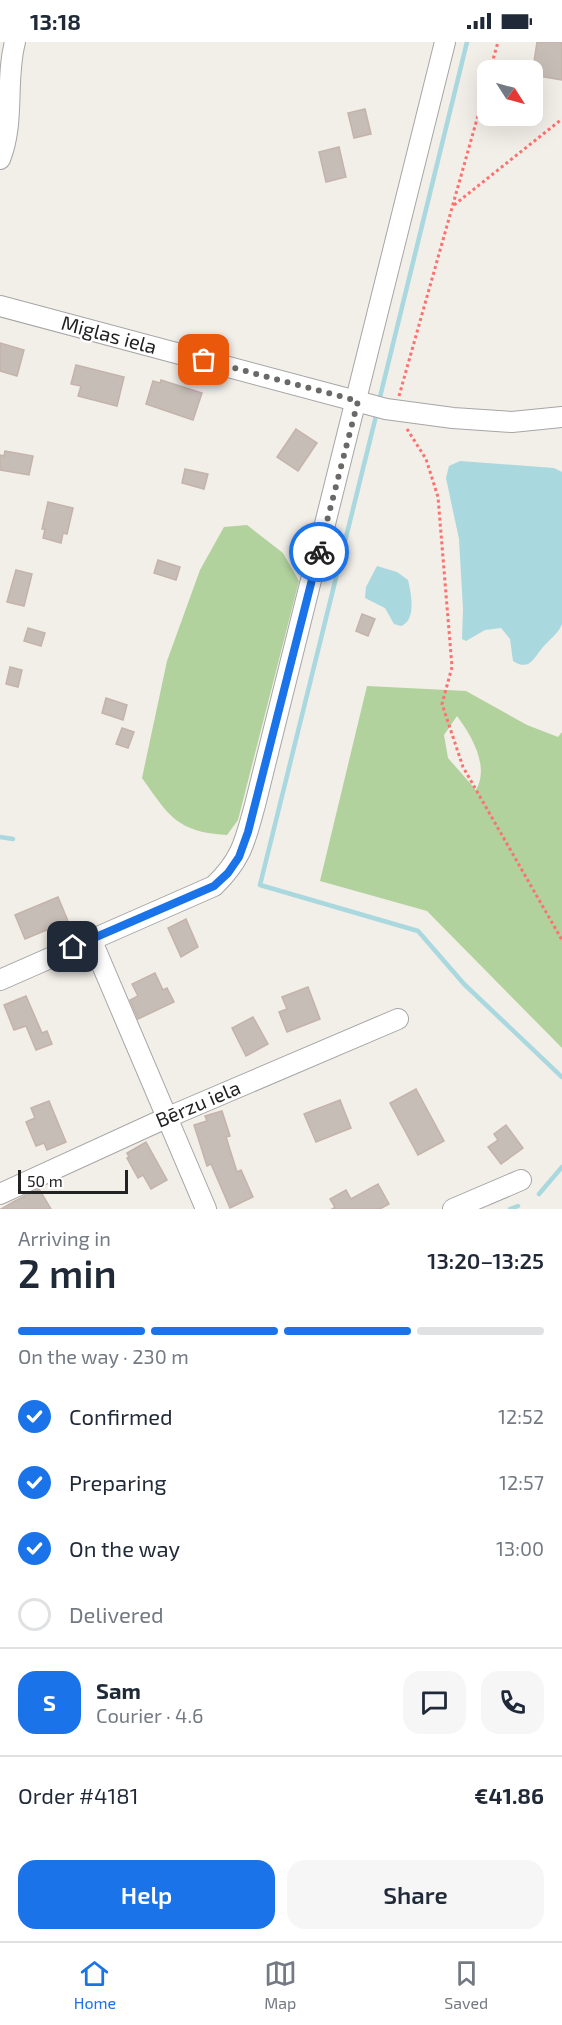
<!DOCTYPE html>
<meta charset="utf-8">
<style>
body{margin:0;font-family:"Exo 2",sans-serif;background:#f6f6f7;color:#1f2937;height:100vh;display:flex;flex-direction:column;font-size:22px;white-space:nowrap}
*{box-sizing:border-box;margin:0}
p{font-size:20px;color:#747a83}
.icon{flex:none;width:33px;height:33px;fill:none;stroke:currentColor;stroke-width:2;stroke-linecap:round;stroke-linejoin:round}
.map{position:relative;height:1167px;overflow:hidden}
.details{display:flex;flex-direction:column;background:#fff;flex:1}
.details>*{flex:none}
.needle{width:39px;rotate:126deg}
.tools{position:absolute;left:477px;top:18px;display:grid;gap:12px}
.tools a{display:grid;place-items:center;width:66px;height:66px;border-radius:12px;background:#fff;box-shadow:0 6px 24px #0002;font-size:30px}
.scale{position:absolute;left:18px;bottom:15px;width:110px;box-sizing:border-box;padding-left:6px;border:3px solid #222;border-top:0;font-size:16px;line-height:21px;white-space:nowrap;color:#222;-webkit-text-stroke:4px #fff;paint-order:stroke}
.pin{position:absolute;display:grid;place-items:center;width:51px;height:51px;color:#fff;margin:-26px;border-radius:12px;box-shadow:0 3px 9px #0006}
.courier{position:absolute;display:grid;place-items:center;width:60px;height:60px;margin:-30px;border:4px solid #1a73e8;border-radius:50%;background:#fff;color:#222;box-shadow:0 2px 8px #0007}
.headline em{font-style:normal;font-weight:600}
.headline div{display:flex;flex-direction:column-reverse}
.headline{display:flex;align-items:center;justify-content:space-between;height:102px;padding:0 18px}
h1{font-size:39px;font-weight:600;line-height:45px}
.bar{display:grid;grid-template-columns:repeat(4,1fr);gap:9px 6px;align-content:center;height:72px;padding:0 18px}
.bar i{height:8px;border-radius:4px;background:#e0e1e3}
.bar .current{background:#1a73e8}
.bar p{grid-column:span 4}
.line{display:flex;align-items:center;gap:15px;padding:0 18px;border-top:2px solid #e0e1e3}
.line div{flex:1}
.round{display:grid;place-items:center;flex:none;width:63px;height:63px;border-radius:18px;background:#f6f6f7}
ol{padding:0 18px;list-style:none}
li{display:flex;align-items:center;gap:18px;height:66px}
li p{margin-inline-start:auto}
li .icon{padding:6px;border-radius:50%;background:#1a73e8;color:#fff;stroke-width:4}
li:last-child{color:#747a83}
li i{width:33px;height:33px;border:3px solid #e0e1e3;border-radius:50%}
.button{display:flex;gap:12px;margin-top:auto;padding:12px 18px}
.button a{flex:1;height:69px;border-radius:18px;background:#1a73e8;color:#fff;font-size:24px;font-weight:600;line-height:69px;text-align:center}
.button a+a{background:#f6f6f7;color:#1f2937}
.status{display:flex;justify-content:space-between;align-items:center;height:42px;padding:0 30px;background:#fff;direction:ltr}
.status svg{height:16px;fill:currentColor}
.tab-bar{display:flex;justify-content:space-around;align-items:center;height:84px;border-top:2px solid #e0e1e3;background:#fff;font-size:16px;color:#747a83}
.tab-bar a{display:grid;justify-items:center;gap:3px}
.tab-bar .current{color:#1a73e8}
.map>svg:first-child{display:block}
.forest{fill:#b1d19d;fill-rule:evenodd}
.water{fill:#a9d8df}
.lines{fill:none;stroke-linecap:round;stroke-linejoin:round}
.stream{stroke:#a9d8df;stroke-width:4.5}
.building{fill:#c7bdb7;stroke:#c4b3aa;stroke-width:1.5}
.minor-casing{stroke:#a6a6a6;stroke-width:22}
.path{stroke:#fb7270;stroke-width:3;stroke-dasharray:3 3;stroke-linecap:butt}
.minor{stroke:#fff;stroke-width:20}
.done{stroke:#6b6967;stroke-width:6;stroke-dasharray:0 10.8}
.route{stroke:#1a73e8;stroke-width:8}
.labels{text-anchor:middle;stroke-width:4.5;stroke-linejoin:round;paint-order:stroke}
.street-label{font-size:20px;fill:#222;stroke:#fff}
</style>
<div class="status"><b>13:18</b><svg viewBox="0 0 49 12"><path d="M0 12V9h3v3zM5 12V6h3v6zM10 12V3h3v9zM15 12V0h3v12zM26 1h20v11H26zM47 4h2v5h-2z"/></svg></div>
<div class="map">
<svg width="562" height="1167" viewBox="0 0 562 1167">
<rect width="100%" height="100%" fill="#f2eee8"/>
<g class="forest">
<path d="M 247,483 L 283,511 L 299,539 L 238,778 L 227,793 C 177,790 169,774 142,736 L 167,619 L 200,528 L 224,485 Z"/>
<path d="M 367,644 L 466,649 L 527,683 L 558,695 L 562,690 L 562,1006 L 427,869 L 320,839 ZM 457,674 C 471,693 490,724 476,748 L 448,716 L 444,693 Z"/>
</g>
<g class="water">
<path d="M 460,419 L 554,426 L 562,430 L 562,582 C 558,592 550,597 543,605 C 534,615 530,630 513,619 L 510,597 L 501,586 L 485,588 L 466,599 L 462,597 L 463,567 L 459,497 L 446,436 L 449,424 Z"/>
<path d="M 377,524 L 397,530 L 408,538 C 411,551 417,578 401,584 L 394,582 L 385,566 L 365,556 L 366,545 Z"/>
</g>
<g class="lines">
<g class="stream">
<polyline points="380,355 467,0"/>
<polyline points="376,374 260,843 418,889 464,942 562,1035"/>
<polyline points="0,795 13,797"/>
<polyline points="539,1152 562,1125"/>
<polyline points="510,1167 518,1164"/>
</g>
</g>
<g class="building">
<polygon points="537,0 562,0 562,38 532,33"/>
<polygon points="365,67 371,92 354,96 348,71"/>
<polygon points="339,105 346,135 326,140 319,110"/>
<polygon points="0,301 24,308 17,334 0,329"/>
<polygon points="76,323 124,335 117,364 78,354 81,344 71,342"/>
<polygon points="161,338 202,351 193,378 146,362 153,339 160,341"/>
<polygon points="296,387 317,401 298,429 277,415"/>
<polygon points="5,409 33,414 29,433 0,428 0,413 4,414"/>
<polygon points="185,427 208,432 204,447 182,441"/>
<polygon points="48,460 73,466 67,492 63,491 61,501 43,496 45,487 42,487"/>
<polygon points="158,518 180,525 176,538 154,531"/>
<polygon points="16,528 32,532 24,564 7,560"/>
<polygon points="362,572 375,577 368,594 356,589"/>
<polygon points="28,586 45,591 41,604 24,599"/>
<polygon points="10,625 22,628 18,645 6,642"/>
<polygon points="106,656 127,663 123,678 102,671"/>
<polygon points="122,686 134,690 128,706 116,702"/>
<polygon points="58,855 68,879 25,897 15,873"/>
<polygon points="186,877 198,905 181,915 168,886"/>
<polygon points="155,931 163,948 167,946 174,960 138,977 130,958 138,954 132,942"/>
<polygon points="308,945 320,977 287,990 279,970 287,967 282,955"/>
<polygon points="26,954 42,991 47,989 52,1002 36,1008 26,984 14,988 4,963"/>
<polygon points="253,975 268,1002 246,1014 232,986"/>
<polygon points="416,1047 444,1099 418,1113 390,1061"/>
<polygon points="340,1058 351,1086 316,1100 304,1072"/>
<polygon points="49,1059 66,1100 47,1108 44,1101 36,1104 26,1080 35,1076 31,1066"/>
<polygon points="222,1069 230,1094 226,1095 237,1130 241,1128 253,1155 230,1166 211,1122 207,1124 194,1083 207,1079 205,1074"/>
<polygon points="506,1083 523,1106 501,1122 488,1105 498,1098 494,1092"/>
<polygon points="146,1100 167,1138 151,1147 143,1133 138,1136 127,1116 129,1115 127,1111"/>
<polygon points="378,1142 389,1162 380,1167 332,1167 335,1165 330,1157 346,1148 351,1157"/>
<polygon points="39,1147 51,1167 1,1167 15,1159"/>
</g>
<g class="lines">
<g class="minor-casing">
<g id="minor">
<path d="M 0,117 C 15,80 5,38 15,0"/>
<polyline points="0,264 386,367 453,376 512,380 562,375"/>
<polyline points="91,897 206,1167"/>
<path d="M 0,938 L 214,844 C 242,817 245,799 255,763 L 445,0"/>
<polyline points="0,1152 166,1076 398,977"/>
<polyline points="453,1167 521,1138"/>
</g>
</g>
<g class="path">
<polyline points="490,28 498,0"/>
<polyline points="454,163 562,77"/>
<polyline points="399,354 488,38"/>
<polyline points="407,387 426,417 438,455 452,625 442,662 463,725 562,898"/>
</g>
<use href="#minor" class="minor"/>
</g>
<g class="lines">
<polyline class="done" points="204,318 358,359 319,510"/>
<polyline class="route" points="73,905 214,844 228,831 239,815 248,790 319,510"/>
</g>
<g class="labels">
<g class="street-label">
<text transform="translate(109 293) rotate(15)" y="7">Miglas iela</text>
<text transform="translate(198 1062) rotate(-23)" y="7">Bērzu iela</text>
</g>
</g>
</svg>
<div class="tools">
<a><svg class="needle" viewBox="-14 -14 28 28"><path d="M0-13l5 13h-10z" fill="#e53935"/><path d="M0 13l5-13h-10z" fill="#747a83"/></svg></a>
</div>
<div class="scale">50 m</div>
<div class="pin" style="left:204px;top:318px;background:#ea580c"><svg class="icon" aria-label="bag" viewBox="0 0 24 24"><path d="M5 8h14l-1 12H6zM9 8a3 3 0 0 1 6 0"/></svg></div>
<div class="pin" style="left:73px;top:905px;background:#1f2937"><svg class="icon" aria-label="home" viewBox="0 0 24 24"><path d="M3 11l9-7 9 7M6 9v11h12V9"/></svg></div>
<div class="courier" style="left:319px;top:510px"><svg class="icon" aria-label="bike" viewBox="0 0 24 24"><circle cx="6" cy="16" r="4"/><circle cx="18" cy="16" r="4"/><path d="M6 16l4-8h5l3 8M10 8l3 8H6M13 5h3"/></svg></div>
</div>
<section class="details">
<div class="headline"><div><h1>2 min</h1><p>Arriving in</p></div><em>13:20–13:25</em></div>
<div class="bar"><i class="current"></i><i class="current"></i><i class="current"></i><i></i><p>On the way · 230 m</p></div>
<ol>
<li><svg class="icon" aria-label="check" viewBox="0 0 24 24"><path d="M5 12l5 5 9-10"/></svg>Confirmed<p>12:52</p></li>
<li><svg class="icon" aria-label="check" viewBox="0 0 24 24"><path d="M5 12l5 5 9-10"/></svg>Preparing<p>12:57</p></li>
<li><svg class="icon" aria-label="check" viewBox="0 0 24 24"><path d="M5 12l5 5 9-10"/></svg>On the way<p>13:00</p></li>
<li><i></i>Delivered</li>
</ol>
<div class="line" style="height:108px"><b class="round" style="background:#1a73e8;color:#fff">S</b><div><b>Sam</b><p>Courier · 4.6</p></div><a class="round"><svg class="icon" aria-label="chat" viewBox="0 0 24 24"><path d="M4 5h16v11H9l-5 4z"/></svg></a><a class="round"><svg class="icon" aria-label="phone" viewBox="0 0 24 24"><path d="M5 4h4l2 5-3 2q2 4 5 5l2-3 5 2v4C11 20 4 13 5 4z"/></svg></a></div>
<div class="line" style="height:78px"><div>Order #4181</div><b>€41.86</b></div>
<div class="button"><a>Help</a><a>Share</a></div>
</section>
<nav class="tab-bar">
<a class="current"><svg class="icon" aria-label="home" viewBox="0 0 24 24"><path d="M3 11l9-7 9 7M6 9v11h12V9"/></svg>Home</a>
<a><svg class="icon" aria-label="map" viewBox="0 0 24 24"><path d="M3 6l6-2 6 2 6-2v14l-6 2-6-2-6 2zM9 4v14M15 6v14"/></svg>Map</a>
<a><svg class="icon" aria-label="saved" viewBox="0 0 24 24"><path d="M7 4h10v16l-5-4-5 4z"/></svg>Saved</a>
</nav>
